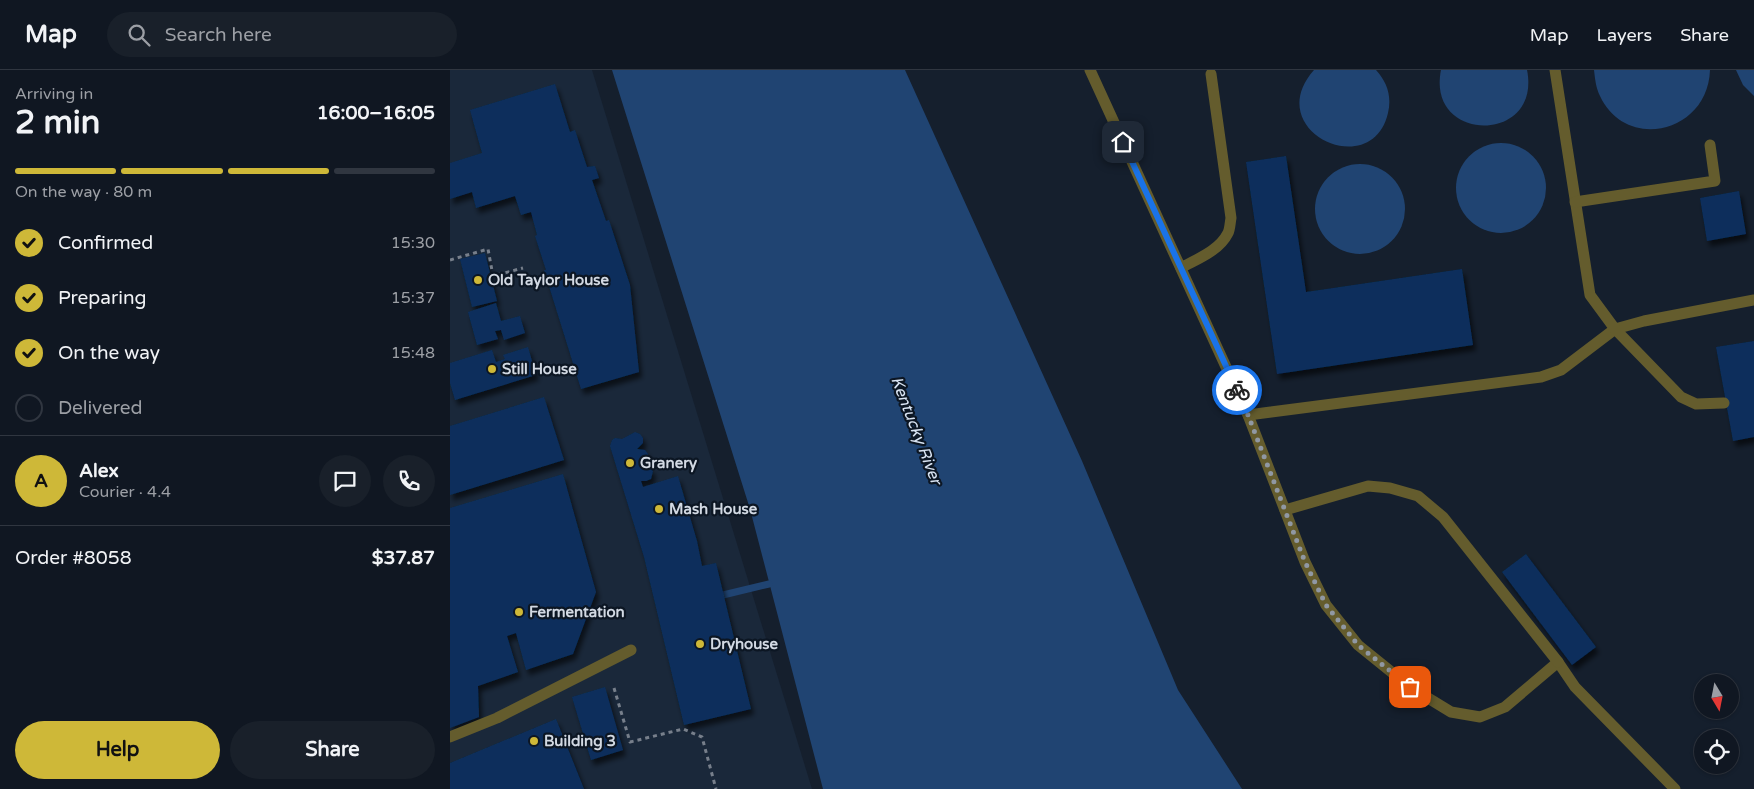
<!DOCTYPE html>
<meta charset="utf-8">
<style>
body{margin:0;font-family:"Varela Round",sans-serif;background:#19202a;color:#f1f3f6;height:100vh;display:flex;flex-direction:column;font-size:19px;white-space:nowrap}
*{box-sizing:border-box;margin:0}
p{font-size:16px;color:#9c9fa5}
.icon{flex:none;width:28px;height:28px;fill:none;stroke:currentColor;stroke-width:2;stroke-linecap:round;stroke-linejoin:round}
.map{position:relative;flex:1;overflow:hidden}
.details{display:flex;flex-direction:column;background:#101722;width:450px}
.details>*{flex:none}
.needle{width:32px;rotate:170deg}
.buttons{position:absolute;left:1244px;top:604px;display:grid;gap:10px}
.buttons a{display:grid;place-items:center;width:45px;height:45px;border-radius:50%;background:#101722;box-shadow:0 1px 4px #0004,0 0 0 1px #303640;font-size:25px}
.pin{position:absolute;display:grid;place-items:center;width:42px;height:42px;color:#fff;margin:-21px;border-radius:10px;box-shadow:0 2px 8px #0006}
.courier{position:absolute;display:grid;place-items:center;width:50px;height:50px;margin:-25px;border:4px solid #1a73e8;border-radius:50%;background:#fff;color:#222;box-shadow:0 1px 6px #0007}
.head em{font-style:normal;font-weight:800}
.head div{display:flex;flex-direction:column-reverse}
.head{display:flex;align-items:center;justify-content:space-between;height:85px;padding:0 15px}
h1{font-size:32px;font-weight:800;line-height:38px}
.bar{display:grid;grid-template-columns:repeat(4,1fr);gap:8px 5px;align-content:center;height:60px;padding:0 15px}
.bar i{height:6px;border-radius:4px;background:#303640}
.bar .current{background:#ceb838}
.bar p{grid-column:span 4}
.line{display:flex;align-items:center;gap:12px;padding:0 15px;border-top:1px solid #303640}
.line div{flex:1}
.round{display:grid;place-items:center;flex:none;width:52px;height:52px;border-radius:26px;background:#19202a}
ol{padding:0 15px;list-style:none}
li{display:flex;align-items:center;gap:15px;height:55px}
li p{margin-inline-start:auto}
li .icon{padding:5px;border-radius:50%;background:#ceb838;color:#111;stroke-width:4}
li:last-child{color:#9c9fa5}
li i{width:28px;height:28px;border:2px solid #303640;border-radius:50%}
.action{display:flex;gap:10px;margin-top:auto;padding:10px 15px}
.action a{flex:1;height:58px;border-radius:30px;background:#ceb838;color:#111;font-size:20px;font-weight:800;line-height:58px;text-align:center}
.action a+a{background:#19202a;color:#f1f3f6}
header{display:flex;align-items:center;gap:30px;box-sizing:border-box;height:70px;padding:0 25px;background:#101722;border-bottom:1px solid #303640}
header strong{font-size:24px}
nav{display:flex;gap:28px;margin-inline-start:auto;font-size:18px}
.search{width:350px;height:45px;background:#19202a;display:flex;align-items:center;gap:12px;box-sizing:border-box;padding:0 18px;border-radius:28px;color:#9c9fa5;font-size:19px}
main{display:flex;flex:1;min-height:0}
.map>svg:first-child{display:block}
.built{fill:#1a283a}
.water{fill:#204472}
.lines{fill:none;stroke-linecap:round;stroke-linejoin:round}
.stream{stroke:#204472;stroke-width:7}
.building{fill:#0a2f5b;filter:url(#shadow)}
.path{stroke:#777f8b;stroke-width:3;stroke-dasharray:4 4;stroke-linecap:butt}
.lane{stroke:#645c2d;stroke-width:11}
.done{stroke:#9098a3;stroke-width:5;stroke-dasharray:0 9}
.route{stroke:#1a73e8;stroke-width:6}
.poi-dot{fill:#ceb838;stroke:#0c1623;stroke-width:2}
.labels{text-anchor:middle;stroke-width:4.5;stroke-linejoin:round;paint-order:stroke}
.poi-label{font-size:15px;font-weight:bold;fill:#d2d9e3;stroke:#0c1623;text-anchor:start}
.water-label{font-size:16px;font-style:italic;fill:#d9e4f3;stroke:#0c1623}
</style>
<header>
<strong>Map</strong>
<div class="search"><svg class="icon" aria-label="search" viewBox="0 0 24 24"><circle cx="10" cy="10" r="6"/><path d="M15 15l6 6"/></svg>Search here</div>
<nav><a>Map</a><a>Layers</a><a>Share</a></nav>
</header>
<main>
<section class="details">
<div class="head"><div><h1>2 min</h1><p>Arriving in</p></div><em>16:00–16:05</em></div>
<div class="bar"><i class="current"></i><i class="current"></i><i class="current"></i><i></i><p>On the way · 80 m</p></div>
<ol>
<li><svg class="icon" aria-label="check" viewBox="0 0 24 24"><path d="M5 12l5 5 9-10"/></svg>Confirmed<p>15:30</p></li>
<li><svg class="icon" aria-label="check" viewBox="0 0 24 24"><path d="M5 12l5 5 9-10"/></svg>Preparing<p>15:37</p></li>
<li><svg class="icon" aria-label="check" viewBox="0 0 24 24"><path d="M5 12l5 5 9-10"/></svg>On the way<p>15:48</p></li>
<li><i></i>Delivered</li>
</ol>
<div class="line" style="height:90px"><b class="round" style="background:#ceb838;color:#111">A</b><div><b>Alex</b><p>Courier · 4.4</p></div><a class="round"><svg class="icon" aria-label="chat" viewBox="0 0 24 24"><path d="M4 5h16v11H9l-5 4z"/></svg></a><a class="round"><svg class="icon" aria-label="phone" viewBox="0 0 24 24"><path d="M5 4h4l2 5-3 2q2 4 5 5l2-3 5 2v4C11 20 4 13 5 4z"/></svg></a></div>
<div class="line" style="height:65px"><div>Order #8058</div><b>$37.87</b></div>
<div class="action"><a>Help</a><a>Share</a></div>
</section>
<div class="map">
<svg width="1304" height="719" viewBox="0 0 1304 719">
<defs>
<filter id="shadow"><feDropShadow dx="3" dy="5.5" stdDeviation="2.5" flood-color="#0009"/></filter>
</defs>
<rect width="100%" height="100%" fill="#151f2d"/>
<polygon class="built" points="0,0 142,0 362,719 0,719"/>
<g class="water">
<polygon points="162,0 455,0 632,391 728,620 792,719 373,719 300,439"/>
<path d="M 864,0 L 926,0 C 937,12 942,26 938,43 C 922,113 810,61 864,0 Z"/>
<path d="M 991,0 L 1077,0 C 1092,74 976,74 991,0 Z"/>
<path d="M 1144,0 L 1260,0 C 1258,63 1176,82 1150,26 C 1146,18 1145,9 1144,0 Z"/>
<polygon points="1286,0 1304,0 1304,26 1293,15"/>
<circle cx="1051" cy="118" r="45"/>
<circle cx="910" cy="139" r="45"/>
</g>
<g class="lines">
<polyline class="stream" points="273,525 319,514"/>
</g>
<g class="building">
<polygon points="105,14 120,62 125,60 137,97 145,96 149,108 142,110 156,151 159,150 180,215 189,302 131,319 94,200 96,200 85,166 87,165 81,142 71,145 65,126 26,138 22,122 0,129 0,93 32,83 20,40"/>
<polygon points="836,86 856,222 1012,199 1023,275 827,304 796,92"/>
<polygon points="1289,121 1296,164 1257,171 1250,128"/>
<polygon points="35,183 47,231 22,237 10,189"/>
<polygon points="46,233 51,251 70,246 75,263 54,270 51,260 45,261 48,269 27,275 18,242"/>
<polygon points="1304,271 1304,367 1283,371 1266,277"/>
<polygon points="78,277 86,305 5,330 0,313 0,293 42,280 46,292 55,289 53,285"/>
<polygon points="94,327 114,390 0,425 0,356"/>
<polygon points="185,362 190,364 193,368 193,373 187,379 195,380 198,384 198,389 193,395 200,397 203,401 201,409 196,411 191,411 193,417 228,406 247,471 252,496 266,493 301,639 234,655 194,487 160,376 162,370 165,368 172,369"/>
<polygon points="113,404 146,522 123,584 76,600 66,563 57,566 68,602 28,616 29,647 0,658 0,438"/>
<polygon points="1076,484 1146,577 1122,595 1052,502"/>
<polygon points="155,617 173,680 141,690 122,627"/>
<polygon points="106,649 134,719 0,719 0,693"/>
</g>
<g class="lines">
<g class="path">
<polyline points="0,190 38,179 43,206 73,198"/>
<polyline points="164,618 180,672 233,659 252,667 266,719"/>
</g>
<g class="lane">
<polyline points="640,0 798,345 1091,307 1111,300 1165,259 1194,251 1304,230"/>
<polyline points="1105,0 1140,225 1165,259 1231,327 1246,334 1274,333"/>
<polyline points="1125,132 1265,111 1260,75"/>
<path d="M 731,198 C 747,189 769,181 778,163 C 780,159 780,153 781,148 L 761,4"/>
<polyline points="798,345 855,492 876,535 908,575 960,617 1001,642 1030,647 1055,637 1108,592 1125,617 1225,719"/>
<polyline points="835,440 918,416 940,418 968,426 993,447 1108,592"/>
<polyline points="0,667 47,648 181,580"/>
</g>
</g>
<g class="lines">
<polyline class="done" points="787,320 798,345 855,492 876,535 908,575 960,617"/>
<polyline class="route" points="673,72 787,320"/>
</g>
<g class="poi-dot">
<circle cx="28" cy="210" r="5"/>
<circle cx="42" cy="299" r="5"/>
<circle cx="180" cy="393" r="5"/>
<circle cx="209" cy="439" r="5"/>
<circle cx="69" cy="542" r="5"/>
<circle cx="250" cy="574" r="5"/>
<circle cx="84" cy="671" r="5"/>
</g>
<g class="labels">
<g class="poi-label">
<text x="38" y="215">Old Taylor House</text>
<text x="52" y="304">Still House</text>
<text x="190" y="398">Granery</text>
<text x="219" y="444">Mash House</text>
<text x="79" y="547">Fermentation</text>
<text x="260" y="579">Dryhouse</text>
<text x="94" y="676">Building 3</text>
</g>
<g class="water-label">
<text transform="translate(467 360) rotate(69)" y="6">Kentucky River</text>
</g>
</g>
</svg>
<div class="buttons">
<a><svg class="needle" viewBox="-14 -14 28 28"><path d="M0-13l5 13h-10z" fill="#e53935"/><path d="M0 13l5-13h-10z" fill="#9c9fa5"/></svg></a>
<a><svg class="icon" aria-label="locate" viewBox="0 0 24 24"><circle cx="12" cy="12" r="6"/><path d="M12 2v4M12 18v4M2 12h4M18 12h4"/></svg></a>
</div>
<div class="pin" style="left:960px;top:617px;background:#ea580c"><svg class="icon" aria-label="bag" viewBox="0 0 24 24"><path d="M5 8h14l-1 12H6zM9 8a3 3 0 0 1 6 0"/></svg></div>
<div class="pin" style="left:673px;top:72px;background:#1f2937"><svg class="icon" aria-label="home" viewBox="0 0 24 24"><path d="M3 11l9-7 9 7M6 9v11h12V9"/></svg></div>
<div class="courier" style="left:787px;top:320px"><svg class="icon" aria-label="bike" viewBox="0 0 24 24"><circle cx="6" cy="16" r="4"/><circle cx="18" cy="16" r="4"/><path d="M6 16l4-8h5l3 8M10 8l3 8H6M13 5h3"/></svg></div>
</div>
</main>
